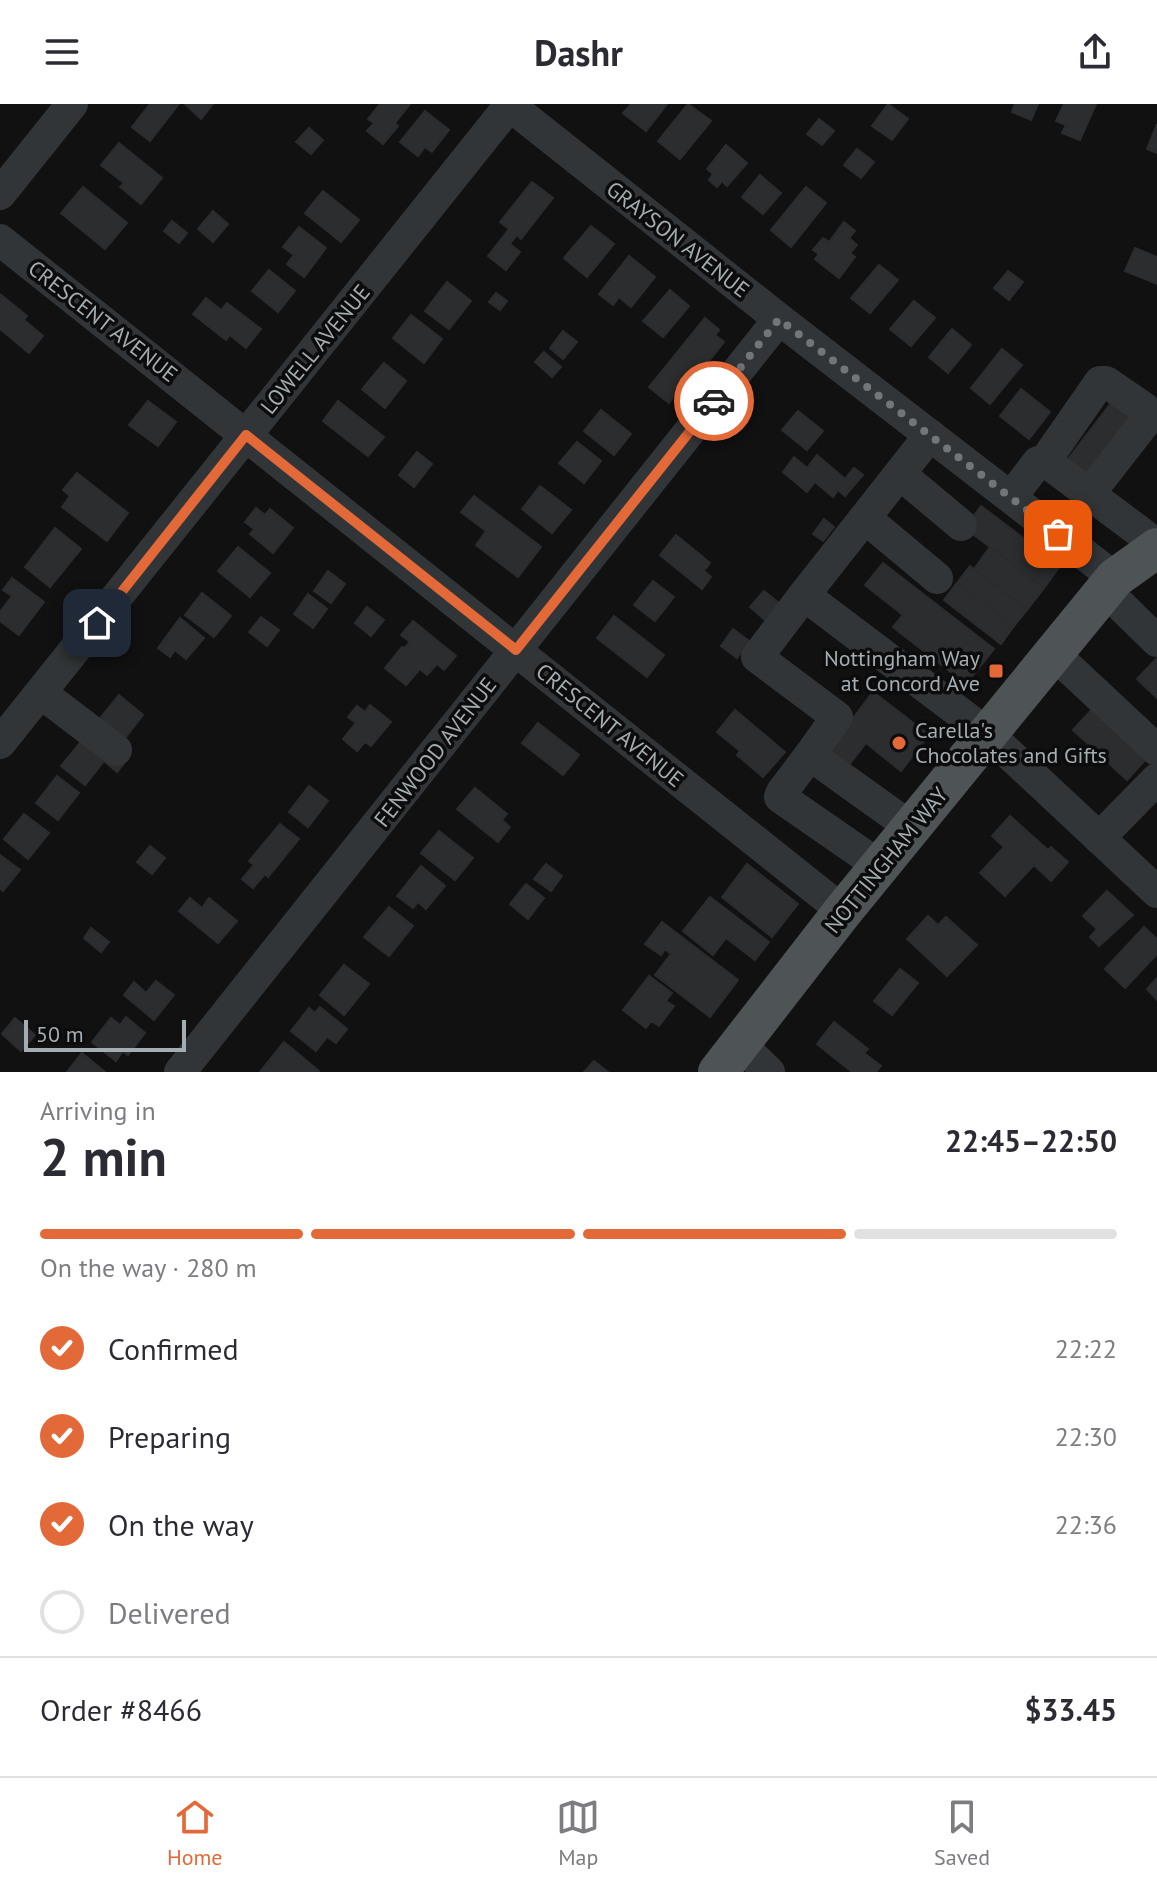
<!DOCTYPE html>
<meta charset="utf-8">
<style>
body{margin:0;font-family:"PT Sans",sans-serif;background:#f2f2f3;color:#2b2b33;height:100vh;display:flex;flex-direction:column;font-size:30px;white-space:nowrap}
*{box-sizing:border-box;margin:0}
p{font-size:26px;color:#7c7c81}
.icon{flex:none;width:44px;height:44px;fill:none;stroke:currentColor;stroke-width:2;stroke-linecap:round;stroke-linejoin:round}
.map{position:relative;height:968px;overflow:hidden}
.side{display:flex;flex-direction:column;background:#fff;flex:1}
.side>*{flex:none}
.scale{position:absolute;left:24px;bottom:20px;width:162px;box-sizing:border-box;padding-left:8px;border:4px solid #a3adb2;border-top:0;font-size:22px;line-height:28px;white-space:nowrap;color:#a3adb2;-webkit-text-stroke:6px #0c0c0d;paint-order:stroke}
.pin{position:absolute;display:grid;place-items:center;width:68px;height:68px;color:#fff;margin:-34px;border-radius:16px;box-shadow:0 4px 12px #0006}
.courier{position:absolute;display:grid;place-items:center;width:80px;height:80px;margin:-40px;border:6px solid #e36938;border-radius:50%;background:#fff;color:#222;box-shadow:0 2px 10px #0007}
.head em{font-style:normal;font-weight:600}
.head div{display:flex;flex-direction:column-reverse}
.head{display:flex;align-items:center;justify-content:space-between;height:136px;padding:0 40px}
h1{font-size:52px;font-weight:600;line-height:60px}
.bar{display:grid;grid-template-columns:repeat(4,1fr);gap:12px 8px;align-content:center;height:96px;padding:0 40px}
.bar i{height:10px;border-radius:6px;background:#e1e1e2}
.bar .on{background:#e36938}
.bar p{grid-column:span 4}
.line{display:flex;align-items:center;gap:20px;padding:0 40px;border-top:2px solid #e1e1e2}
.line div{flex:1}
ol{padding:0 40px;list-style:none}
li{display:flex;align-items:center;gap:24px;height:88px}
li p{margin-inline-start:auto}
li .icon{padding:8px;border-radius:50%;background:#e36938;color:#fff;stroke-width:4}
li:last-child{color:#7c7c81}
li i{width:44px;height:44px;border:4px solid #e1e1e2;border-radius:50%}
header{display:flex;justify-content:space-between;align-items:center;height:104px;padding:0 40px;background:#fff;font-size:36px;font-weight:600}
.tabs{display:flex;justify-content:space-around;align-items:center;height:112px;border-top:2px solid #e1e1e2;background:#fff;font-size:22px;color:#7c7c81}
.tabs a{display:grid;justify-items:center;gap:4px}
.tabs .on{color:#e36938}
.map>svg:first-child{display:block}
.building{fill:#2c2d2e;stroke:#2b2c2e;stroke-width:2}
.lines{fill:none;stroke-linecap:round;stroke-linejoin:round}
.minor{stroke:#323537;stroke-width:32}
.major{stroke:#4e5356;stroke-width:40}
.done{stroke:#70767a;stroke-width:8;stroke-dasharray:0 14.4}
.route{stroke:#e36938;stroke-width:10}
.poi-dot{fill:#e36938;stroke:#0c0c0d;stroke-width:3}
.labels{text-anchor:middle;stroke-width:7;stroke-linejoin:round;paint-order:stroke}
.street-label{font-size:22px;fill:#a3adb2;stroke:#0c0c0d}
.poi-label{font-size:22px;fill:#a3adb2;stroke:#0c0c0d;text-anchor:end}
</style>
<header><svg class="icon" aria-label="menu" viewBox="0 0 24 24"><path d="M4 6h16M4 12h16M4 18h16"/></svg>Dashr<svg class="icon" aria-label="share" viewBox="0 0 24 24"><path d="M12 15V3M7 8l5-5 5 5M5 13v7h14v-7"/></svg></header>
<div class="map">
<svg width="1157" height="968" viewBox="0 0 1157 968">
<rect width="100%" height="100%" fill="#111112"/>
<g class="building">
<polygon points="150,0 178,1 150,37 132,23"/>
<polygon points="185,0 213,0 201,15"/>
<polygon points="380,0 410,0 395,19 398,22 383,40 367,27 374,19 368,15"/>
<polygon points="631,0 667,0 646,27 623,9"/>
<polygon points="688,0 711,17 680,55 658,37"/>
<polygon points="888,0 908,15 892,36 872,22"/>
<polygon points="1015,0 1038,0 1031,16 1012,8"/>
<polygon points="1064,0 1096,0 1080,36 1062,29 1066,21 1056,17"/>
<polygon points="425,7 449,26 432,48 425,43 418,52 400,38"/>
<polygon points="819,15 834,27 822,41 807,30"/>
<polygon points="1157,20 1157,49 1147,45"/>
<polygon points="309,24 323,36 311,50 296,38"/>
<polygon points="119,39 162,74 141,100 120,83 124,79 101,61"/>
<polygon points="726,41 747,59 727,82 722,77 717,83 709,76 713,70 707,65"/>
<polygon points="857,45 874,58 861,74 844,61"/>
<polygon points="760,71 781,89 763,110 742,93"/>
<polygon points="532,78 553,94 521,135 517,131 510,140 520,148 506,166 488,152 509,125 500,118"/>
<polygon points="83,83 127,119 105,145 61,109"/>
<polygon points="806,83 826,99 791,143 771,126"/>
<polygon points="323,87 359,116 341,138 305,109"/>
<polygon points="213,107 228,120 213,138 198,125"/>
<polygon points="172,117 187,129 179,139 164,127"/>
<polygon points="844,118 855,127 849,134 857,141 850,149 855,153 839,174 815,155 819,150 813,146 823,134 829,138"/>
<polygon points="591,122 614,140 587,173 564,154"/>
<polygon points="299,123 326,144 304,173 287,160 294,151 283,143"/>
<polygon points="1135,144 1157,153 1157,180 1125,167"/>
<polygon points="629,152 655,173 631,203 619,193 613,201 599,190"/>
<polygon points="879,161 898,176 870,209 851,194"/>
<polygon points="269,166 295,187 278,208 252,187"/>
<polygon points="1008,167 1023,178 1009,196 994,184"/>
<polygon points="447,178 471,197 449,225 425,207"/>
<polygon points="670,186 689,202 663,233 643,217"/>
<polygon points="496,189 507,197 500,206 489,198"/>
<polygon points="0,190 27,212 24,216 43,232 29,249 0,225"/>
<polygon points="206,194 221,206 227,199 261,225 246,244 230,231 226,236 193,210"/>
<polygon points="914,197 935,214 911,242 890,225"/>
<polygon points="411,211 442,235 424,259 393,234"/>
<polygon points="705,214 719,226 715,231 724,238 700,268 694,263 669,299 649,283"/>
<polygon points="952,225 971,241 948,269 929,253"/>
<polygon points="563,227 577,238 563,255 550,244"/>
<polygon points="1002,245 1022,261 990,300 971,284"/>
<polygon points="544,248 561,263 552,273 535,258"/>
<polygon points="384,259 406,277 385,304 362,285"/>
<polygon points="1021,285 1050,308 1029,335 1000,312"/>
<polygon points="1118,290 1140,307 1090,372 1068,355"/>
<polygon points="148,297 176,318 158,342 129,321"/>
<polygon points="338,297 384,333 368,352 323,317"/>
<polygon points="601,306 631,330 614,351 584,327"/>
<polygon points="798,307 823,327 807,346 782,326"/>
<polygon points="577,338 601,357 584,379 559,359"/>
<polygon points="417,348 432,360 414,383 399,371"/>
<polygon points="817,351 845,375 854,364 863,371 845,392 838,386 833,393 815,378 807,388 783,368 794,353 807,364"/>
<polygon points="77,369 128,409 107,437 62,403 70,392 63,386"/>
<polygon points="540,382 571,406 552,429 522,405"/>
<polygon points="474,392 541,443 518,473 476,441 486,427 461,408"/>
<polygon points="981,402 1060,462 1044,484 965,424"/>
<polygon points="256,404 265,411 270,405 293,424 273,449 250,430 254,425 245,418"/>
<polygon points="824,415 834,423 823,437 813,430"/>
<polygon points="55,424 81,445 50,483 25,463"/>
<polygon points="676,431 710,459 704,467 711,473 702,485 660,451"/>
<polygon points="238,443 270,469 250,493 218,467"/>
<polygon points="990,443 1044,484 1027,506 974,465"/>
<polygon points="883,459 994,545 966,580 893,523 903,511 865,481"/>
<polygon points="970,462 1027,506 1014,522 957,479"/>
<polygon points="328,467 345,480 331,499 314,487"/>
<polygon points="12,474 44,498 19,531 0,517 0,508 12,492 3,486"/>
<polygon points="653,477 674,493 655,517 634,501"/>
<polygon points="957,479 1014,522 1001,540 944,496"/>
<polygon points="764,487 779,499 765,516 750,503"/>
<polygon points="202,489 231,512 214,533 185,511"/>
<polygon points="308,490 327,505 313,524 294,510"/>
<polygon points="367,503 384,516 371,532 355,519"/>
<polygon points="614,512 664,551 647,573 597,534"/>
<polygon points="261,513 279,526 267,542 249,528"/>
<polygon points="180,514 204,534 186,555 175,546 170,553 158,544"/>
<polygon points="413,517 456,552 444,566 437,560 427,571 420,565 406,581 385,564 402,543 405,544 410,538 401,531"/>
<polygon points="733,525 749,537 737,554 721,542"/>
<polygon points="1157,554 1157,594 1137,575"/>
<polygon points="873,588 929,631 901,667 866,639 849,661 824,642 847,622"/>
<polygon points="119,591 143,611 122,638 97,618"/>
<polygon points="370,601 391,618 371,642 365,638 357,647 343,635 356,619 348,613 357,602 365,608"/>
<polygon points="1095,602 1148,653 1127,676 1073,626"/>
<polygon points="735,606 785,648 763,673 737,651 740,647 717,628"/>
<polygon points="538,619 579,651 563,671 522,639"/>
<polygon points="83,635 125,658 117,668 104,657 85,681 61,662"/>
<polygon points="57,672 79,689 58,716 36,699"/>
<polygon points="309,682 328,697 308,723 289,708"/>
<polygon points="475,684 507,710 502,716 510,723 498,738 457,705"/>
<polygon points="24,710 49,729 28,755 4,735"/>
<polygon points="1010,712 1048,746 1051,743 1068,758 1051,777 1034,761 1005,792 980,769 1004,743 992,732"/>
<polygon points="280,720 299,735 268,773 265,770 253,784 242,775 254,761 249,757"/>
<polygon points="439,727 473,754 455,776 421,749"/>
<polygon points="150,742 165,754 152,770 137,758"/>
<polygon points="0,751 20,766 3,787 0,784"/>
<polygon points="546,760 562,772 551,787 534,775"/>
<polygon points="747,760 798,800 772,833 722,793"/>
<polygon points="421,762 445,782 426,805 418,798 413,804 397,792"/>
<polygon points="526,780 544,794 528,815 510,800"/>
<polygon points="1107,787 1133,811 1099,842 1090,833 1097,825 1083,812"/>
<polygon points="710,793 769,838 755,856 726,834 713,851 683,827"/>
<polygon points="190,794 202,804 209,794 237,817 218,839 179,807"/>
<polygon points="389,803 413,822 389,852 364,833"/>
<polygon points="928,812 938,821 946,813 977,841 947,872 907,835"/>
<polygon points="662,818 738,876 710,913 655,871 671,850 665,845 661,851 645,840"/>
<polygon points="1144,823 1157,835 1157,850 1125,884 1105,865"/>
<polygon points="91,824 109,838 101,848 84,834"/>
<polygon points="344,861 369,880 344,911 320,891"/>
<polygon points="900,865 918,879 892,911 874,897"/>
<polygon points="649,872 672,889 666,897 674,902 659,922 651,917 646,924 623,906"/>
<polygon points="1157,874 1157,896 1147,885"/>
<polygon points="156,877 174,891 154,916 124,891 134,878 146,889"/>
<polygon points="320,903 347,925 336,939 327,933 316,947 291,927 309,904 315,909"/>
<polygon points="126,913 145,929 128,951 123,947 116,957 92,938 111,914 120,921"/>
<polygon points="15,914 35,931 21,947 2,930"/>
<polygon points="834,918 868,945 864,949 881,962 876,968 852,968 817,940"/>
<polygon points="284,938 319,967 318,968 260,968"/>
<polygon points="82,949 105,968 67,968"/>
<polygon points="594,957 608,968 584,968"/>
</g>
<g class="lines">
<g class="minor">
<polyline points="508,0 779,215 1115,474"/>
<polyline points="0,90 72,0"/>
<polyline points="0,136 843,807"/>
<polyline points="930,331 804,491 988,630 1157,788"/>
<polyline points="1045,357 1100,278 1106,278 1144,304 1145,318 1089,390"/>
<polyline points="900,370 961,421"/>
<polyline points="1011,393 1038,358 1045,357 1144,431"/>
<polyline points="865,414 937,474"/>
<polyline points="1105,486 1157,537"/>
<polyline points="804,491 757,553 837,613 810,651 912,724"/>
<polyline points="1054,550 1157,646"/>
<polyline points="41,589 116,646"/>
<polyline points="0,639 510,1"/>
<polyline points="810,651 782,688 780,693 881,763"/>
<polyline points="1099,734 1157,675"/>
<polyline points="740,940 769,968"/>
<polyline points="180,968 779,215"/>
</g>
<polyline class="major" points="718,968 843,807 1115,474 1157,444"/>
</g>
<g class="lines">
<polyline class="done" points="714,297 779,215 1058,430"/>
<polyline class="route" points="97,519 246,331 516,546 714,297"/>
</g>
<g class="poi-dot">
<rect x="988" y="559" width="16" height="16" rx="4"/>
<circle cx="899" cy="639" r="8"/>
</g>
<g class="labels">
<g class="street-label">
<text transform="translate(678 135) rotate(38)" y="8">GRAYSON AVENUE</text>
<text transform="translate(103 217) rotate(38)" y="8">CRESCENT AVENUE</text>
<text transform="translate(315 245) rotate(-51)" y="8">LOWELL AVENUE</text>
<text transform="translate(610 621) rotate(39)" y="8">CRESCENT AVENUE</text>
<text transform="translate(435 648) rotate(-52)" y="8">FENWOOD AVENUE</text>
<text transform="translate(886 756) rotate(-51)" y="8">NOTTINGHAM WAY</text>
</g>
<g class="poi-label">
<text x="980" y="562">Nottingham Way<tspan x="980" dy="25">at Concord Ave</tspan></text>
<text x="915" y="634" text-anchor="start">Carella's<tspan x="915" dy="25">Chocolates and Gifts</tspan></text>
</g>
</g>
</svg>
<div class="scale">50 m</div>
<div class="pin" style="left:1058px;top:430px;background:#ea580c"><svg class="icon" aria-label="bag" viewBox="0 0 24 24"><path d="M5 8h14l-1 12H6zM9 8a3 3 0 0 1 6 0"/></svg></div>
<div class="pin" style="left:97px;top:519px;background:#1f2937"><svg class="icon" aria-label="home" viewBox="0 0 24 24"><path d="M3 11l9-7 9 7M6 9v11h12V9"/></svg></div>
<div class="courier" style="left:714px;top:297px"><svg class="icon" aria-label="car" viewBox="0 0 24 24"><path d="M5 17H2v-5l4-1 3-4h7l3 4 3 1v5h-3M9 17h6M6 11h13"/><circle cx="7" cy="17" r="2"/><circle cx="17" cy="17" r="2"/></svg></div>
</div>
<section class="side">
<div class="head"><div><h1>2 min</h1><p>Arriving in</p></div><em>22:45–22:50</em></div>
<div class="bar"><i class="on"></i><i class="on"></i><i class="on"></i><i></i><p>On the way · 280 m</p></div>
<ol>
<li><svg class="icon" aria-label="check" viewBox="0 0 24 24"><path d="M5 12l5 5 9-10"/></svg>Confirmed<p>22:22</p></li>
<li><svg class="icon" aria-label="check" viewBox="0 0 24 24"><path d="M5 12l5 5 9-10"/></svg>Preparing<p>22:30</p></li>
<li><svg class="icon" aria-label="check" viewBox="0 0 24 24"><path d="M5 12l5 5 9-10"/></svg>On the way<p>22:36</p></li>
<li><i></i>Delivered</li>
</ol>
<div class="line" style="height:104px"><div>Order #8466</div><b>$33.45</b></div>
</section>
<nav class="tabs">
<a class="on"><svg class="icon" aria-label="home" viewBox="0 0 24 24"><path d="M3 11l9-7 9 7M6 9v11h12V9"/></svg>Home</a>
<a><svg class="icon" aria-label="map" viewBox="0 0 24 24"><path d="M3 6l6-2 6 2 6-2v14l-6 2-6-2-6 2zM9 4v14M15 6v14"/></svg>Map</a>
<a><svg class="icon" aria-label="saved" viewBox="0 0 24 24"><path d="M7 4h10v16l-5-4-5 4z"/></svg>Saved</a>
</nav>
